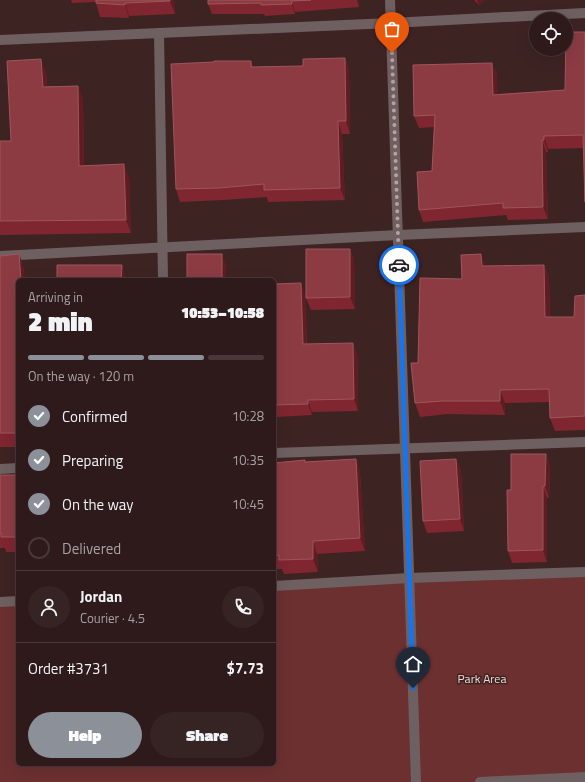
<!DOCTYPE html>
<meta charset="utf-8">
<style>
body{margin:0;font-family:"Titillium Web",sans-serif;background:#362323;color:#f1f3f6;height:100vh;display:flex;flex-direction:column;font-size:15px;white-space:nowrap}
*{box-sizing:border-box;margin:0}
p{font-size:13px;color:#a7a1a2}
.icon{flex:none;width:22px;height:22px;fill:none;stroke:currentColor;stroke-width:2;stroke-linecap:round;stroke-linejoin:round}
.map{position:relative;flex:1;overflow:hidden}
.sheet{position:absolute;left:16px;top:278px;width:260px;height:488px;display:flex;flex-direction:column;background:#2e1a1a;border-radius:6px;box-shadow:0 4px 16px #0002,0 0 0 1px #493839}
.sheet>*{flex:none}
.buttons{position:absolute;left:529px;top:12px;display:grid;gap:8px}
.buttons a{display:grid;place-items:center;width:44px;height:44px;border-radius:50%;background:#2e1a1a;box-shadow:0 4px 16px #0002,0 0 0 1px #493839;font-size:20px}
.pin{position:absolute;display:grid;place-items:center;width:34px;height:34px;color:#fff;margin:-41px -17px;border-radius:50% 50% 50% 0;rotate:-45deg;box-shadow:0 0 4px #0007}
.pin .icon{rotate:45deg}
.courier{position:absolute;display:grid;place-items:center;width:40px;height:40px;margin:-20px;border:3px solid #1a73e8;border-radius:50%;background:#fff;color:#222;box-shadow:0 1px 5px #0007}
.head em{font-style:normal;font-weight:800}
.head div{display:flex;flex-direction:column-reverse}
.head{display:flex;align-items:center;justify-content:space-between;height:68px;padding:0 12px}
h1{font-size:26px;font-weight:800;line-height:30px}
.bar{display:grid;grid-template-columns:repeat(4,1fr);gap:6px 4px;align-content:center;height:48px;padding:0 12px}
.bar i{height:5px;border-radius:3px;background:#493839}
.bar .on{background:#8c9099}
.bar p{grid-column:span 4}
.line{display:flex;align-items:center;gap:10px;padding:0 12px;border-top:1px solid #493839}
.line div{flex:1}
.round{display:grid;place-items:center;flex:none;width:42px;height:42px;border-radius:21px;background:#362323}
ol{padding:0 12px;list-style:none}
li{display:flex;align-items:center;gap:12px;height:44px}
li p{margin-inline-start:auto}
li .icon{padding:4px;border-radius:50%;background:#8c9099;color:#fff;stroke-width:4}
li:last-child{color:#a7a1a2}
li i{width:22px;height:22px;border:2px solid #493839;border-radius:50%}
.action{display:flex;gap:8px;margin-top:auto;padding:8px 12px}
.action a{flex:1;height:46px;border-radius:24px;background:#8c9099;color:#fff;font-size:16px;font-weight:800;line-height:46px;text-align:center}
.action a+a{background:#362323;color:#f1f3f6}
.map>svg:first-child{display:block}
.green{fill:#6c3031}
.lines{fill:none;stroke-linecap:round;stroke-linejoin:round}
.minor{stroke:#6e6060;stroke-width:10}
.wall{fill:#7f2630}
.shaded-wall{fill:#601c22}
.building{fill:#8c3b43;stroke:#9d565c}
.done{stroke:#b6a1a0;stroke-width:4;stroke-dasharray:0 7.2}
.route{stroke:#1a73e8;stroke-width:5}
.labels{text-anchor:middle;stroke-width:3;stroke-linejoin:round;paint-order:stroke}
.park-label{font-size:12px;fill:#f4d8d7;stroke:#3e2323}
</style>
<div class="map">
<svg width="585" height="782" viewBox="0 0 585 782">
<rect width="100%" height="100%" fill="#3e2323"/>
<polygon class="green" points="585,572 585,777 480,782 0,782 0,602 18,601 18,764 274,764 274,586"/>
<g class="lines">
<g class="minor">
<polyline points="390,0 416,782"/>
<polyline points="159,33 163,280"/>
<polyline points="0,40 391,23 585,13"/>
<polyline points="0,256 398,235 585,227"/>
<polyline points="274,453 585,442"/>
<polyline points="0,469 18,468"/>
<polyline points="274,586 409,578 585,572"/>
<polyline points="0,602 18,601"/>
<polyline points="480,782 585,777"/>
</g>
</g>
<g class="wall">
<polygon points="71,0 174,0 175,14 129,16 129,18 100,17 96,3 96,2 72,3"/>
<polygon points="208,0 359,0 359,7 295,12 295,14 265,16 264,14 212,14 208,4"/>
<polygon points="474,0 484,0 479,5"/>
<polygon points="585,32 585,203 583,148 548,149 548,152 546,152 548,219 508,220 506,215 423,222 419,210 432,171 434,127 419,128 414,116 492,63 497,76 497,94 565,90"/>
<polygon points="345,58 349,70 350,134 342,134 345,200 268,202 267,197 223,200 180,202 176,189 251,61 253,67 303,66"/>
<polygon points="46,72 47,86 78,86 83,100 84,165 129,177 131,233 0,235 0,141 11,141"/>
<polygon points="350,249 354,260 355,309 311,310 306,298"/>
<polygon points="0,256 24,268 18,280 18,447 0,447"/>
<polygon points="544,265 549,278 550,317 574,317 585,295 585,430 555,431 550,418 550,402 505,403 505,415 448,414 420,417 415,403 418,363 462,279 486,266"/>
<polygon points="274,284 305,294 307,344 358,355 358,411 312,412 312,415 276,417 274,412"/>
<polygon points="546,454 550,466 549,498 547,498 547,562 512,563 508,551 511,490"/>
<polygon points="356,459 360,473 365,551 317,554 318,572 284,574 282,569 274,569 274,463 305,462"/>
<polygon points="456,459 461,471 464,531 427,533 423,521"/>
<polygon points="0,475 18,475 18,552 6,552 5,548 0,548"/>
</g>
<g class="shaded-wall">
<polygon points="170,0 174,0 175,14 170,1"/>
<polygon points="357,0 359,0 359,7"/>
<polygon points="477,0 484,0 479,5"/>
<polygon points="292,1 295,12 295,14 292,4"/>
<polygon points="125,3 129,16 129,18 125,5"/>
<polygon points="345,58 349,70 350,134 346,121"/>
<polygon points="41,59 46,72 48,100 43,87"/>
<polygon points="492,63 497,76 498,107 493,95"/>
<polygon points="78,86 83,100 84,179 79,166"/>
<polygon points="338,121 342,134 345,200 340,188"/>
<polygon points="544,136 548,149 548,152 544,140"/>
<polygon points="542,140 546,152 548,219 543,207"/>
<polygon points="124,164 129,177 131,233 126,220"/>
<polygon points="350,249 354,260 355,309 350,297"/>
<polygon points="19,254 24,268 25,280 21,280"/>
<polygon points="222,254 226,266 226,280 222,280"/>
<polygon points="481,254 486,268 482,266"/>
<polygon points="122,265 126,279 126,280 121,280"/>
<polygon points="544,265 549,278 550,330 545,317"/>
<polygon points="301,283 305,294 307,356 303,344"/>
<polygon points="353,343 358,355 358,411 354,399"/>
<polygon points="500,390 505,403 505,415 500,401"/>
<polygon points="308,400 312,412 312,415 308,404"/>
<polygon points="546,454 550,466 549,498 545,486"/>
<polygon points="356,459 360,473 365,551 360,538"/>
<polygon points="456,459 461,471 464,531 460,519"/>
<polygon points="543,486 547,498 547,562 543,550"/>
<polygon points="313,541 317,554 318,572 313,559"/>
</g>
<g class="building">
<polygon points="96,0 170,0 170,1 125,3 125,5 96,3"/>
<polygon points="208,0 311,0 292,1 292,4 261,5 261,3 208,4"/>
<polygon points="566,32 585,32 585,202 583,135 544,136 544,140 542,140 543,207 503,208 503,203 419,210 417,172 432,171 435,115 414,116 413,65 492,63 493,95 565,90"/>
<polygon points="345,58 346,121 338,121 340,188 264,190 264,184 219,188 176,189 171,64 214,62 214,61 251,61 251,67 303,66 303,59"/>
<polygon points="41,59 43,87 78,86 79,166 124,164 126,220 0,221 0,141 11,141 7,61"/>
<polygon points="306,249 350,249 350,297 306,298"/>
<polygon points="19,254 21,280 18,280 18,433 0,433 0,256"/>
<rect x="187" y="254" width="35" height="26"/>
<polygon points="481,254 482,266 544,265 545,317 574,317 575,296 585,295 585,416 550,418 549,389 500,390 500,401 443,401 415,403 411,363 418,363 420,278 462,279 461,255"/>
<polygon points="57,265 122,265 121,280 57,280"/>
<polygon points="301,283 303,344 353,343 354,399 308,400 308,404 274,405 274,284"/>
<polygon points="511,454 546,454 545,486 543,486 543,550 508,551 507,490 511,490"/>
<polygon points="356,459 360,538 313,541 313,559 279,560 279,555 274,556 274,463 305,460 305,462"/>
<polygon points="456,459 460,519 423,521 420,461"/>
<polygon points="0,475 18,475 18,537 1,537 1,533 0,533"/>
</g>
<g class="lines">
<polyline class="done" points="392,53 399,265"/>
<polyline class="route" points="399,265 413,688"/>
</g>
<g class="labels">
<g class="park-label">
<text x="482" y="683">Park Area</text>
</g>
</g>
</svg>
<div class="buttons">
<a><svg class="icon" aria-label="locate" viewBox="0 0 24 24"><circle cx="12" cy="12" r="6"/><path d="M12 2v4M12 18v4M2 12h4M18 12h4"/></svg></a>
</div>
<div class="pin" style="left:392px;top:53px;background:#ea580c"><svg class="icon" aria-label="bag" viewBox="0 0 24 24"><path d="M5 8h14l-1 12H6zM9 8a3 3 0 0 1 6 0"/></svg></div>
<div class="pin" style="left:413px;top:688px;background:#1f2937"><svg class="icon" aria-label="home" viewBox="0 0 24 24"><path d="M3 11l9-7 9 7M6 9v11h12V9"/></svg></div>
<div class="courier" style="left:399px;top:265px"><svg class="icon" aria-label="car" viewBox="0 0 24 24"><path d="M5 17H2v-5l4-1 3-4h7l3 4 3 1v5h-3M9 17h6M6 11h13"/><circle cx="7" cy="17" r="2"/><circle cx="17" cy="17" r="2"/></svg></div>
<section class="sheet">
<div class="head"><div><h1>2 min</h1><p>Arriving in</p></div><em>10:53–10:58</em></div>
<div class="bar"><i class="on"></i><i class="on"></i><i class="on"></i><i></i><p>On the way · 120 m</p></div>
<ol>
<li><svg class="icon" aria-label="check" viewBox="0 0 24 24"><path d="M5 12l5 5 9-10"/></svg>Confirmed<p>10:28</p></li>
<li><svg class="icon" aria-label="check" viewBox="0 0 24 24"><path d="M5 12l5 5 9-10"/></svg>Preparing<p>10:35</p></li>
<li><svg class="icon" aria-label="check" viewBox="0 0 24 24"><path d="M5 12l5 5 9-10"/></svg>On the way<p>10:45</p></li>
<li><i></i>Delivered</li>
</ol>
<div class="line" style="height:72px"><a class="round"><svg class="icon" aria-label="person" viewBox="0 0 24 24"><circle cx="12" cy="8" r="4"/><path d="M4 21q1-7 8-7t8 7"/></svg></a><div><b>Jordan</b><p>Courier · 4.5</p></div><a class="round"><svg class="icon" aria-label="phone" viewBox="0 0 24 24"><path d="M5 4h4l2 5-3 2q2 4 5 5l2-3 5 2v4C11 20 4 13 5 4z"/></svg></a></div>
<div class="line" style="height:52px"><div>Order #3731</div><b>$7.73</b></div>
<div class="action"><a>Help</a><a>Share</a></div>
</section>
</div>
